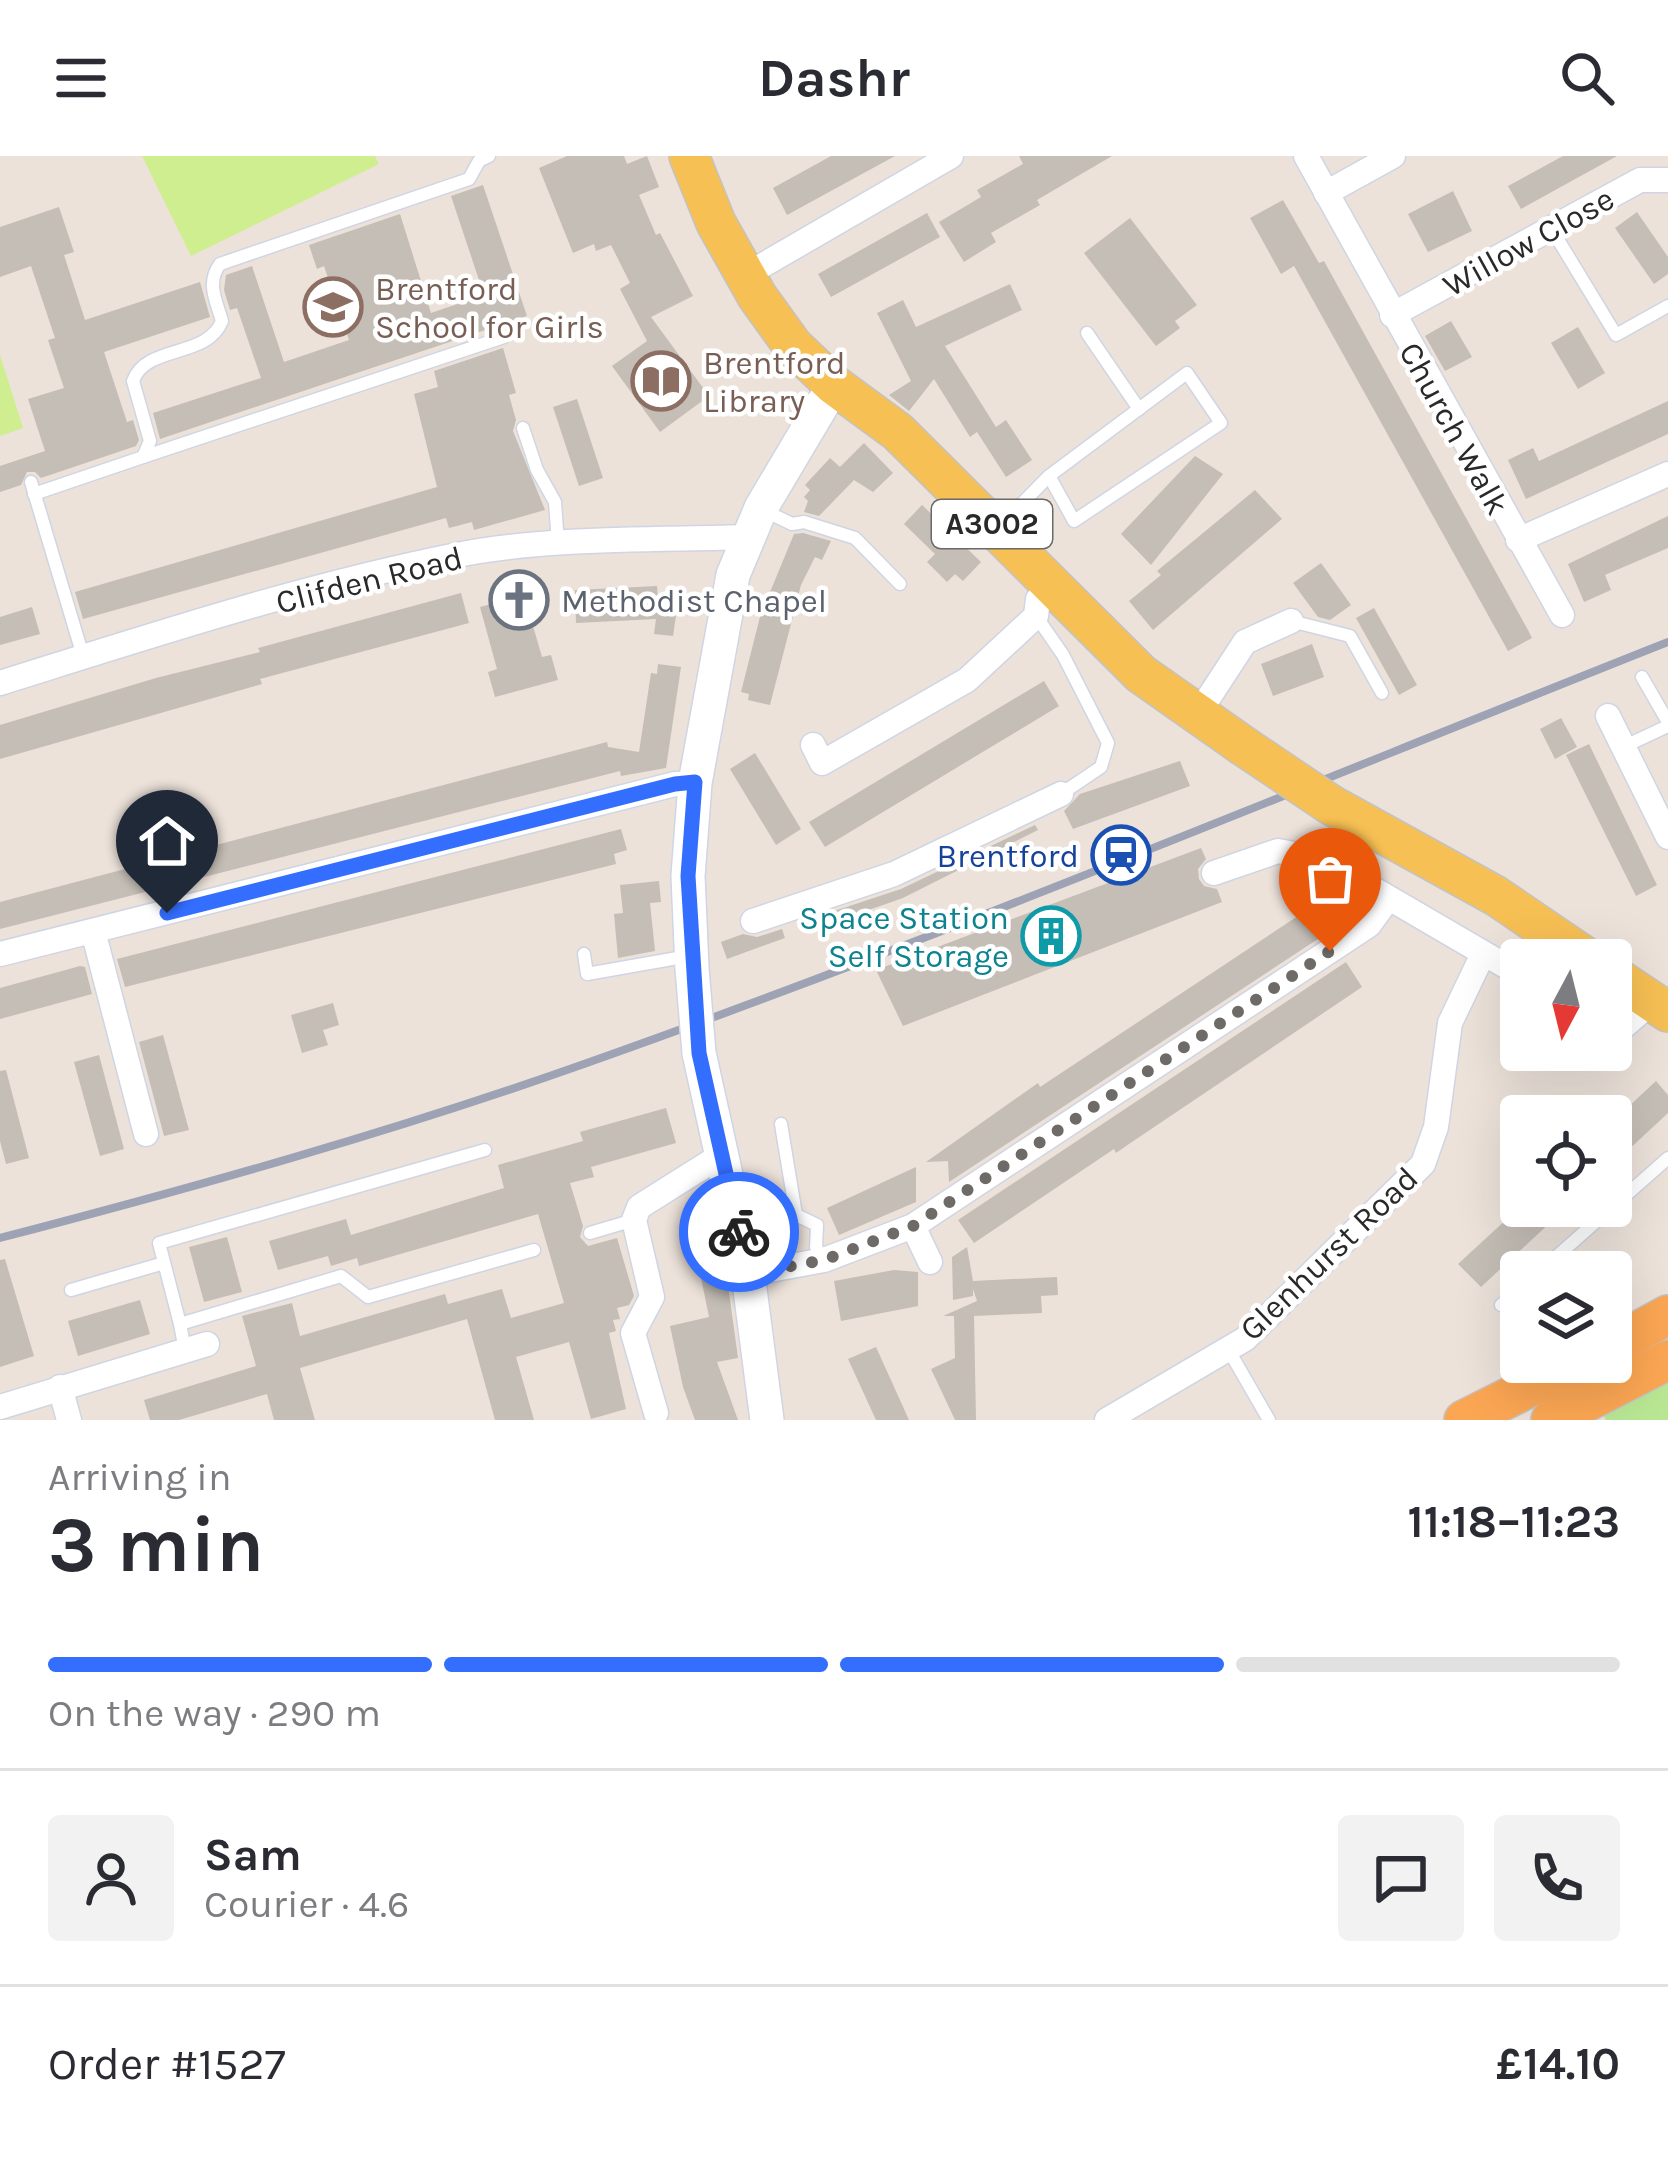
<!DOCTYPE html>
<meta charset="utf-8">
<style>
body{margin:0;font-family:Karla,sans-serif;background:#f2f2f3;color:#2b2b33;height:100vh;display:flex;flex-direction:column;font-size:45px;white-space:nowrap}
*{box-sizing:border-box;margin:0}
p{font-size:39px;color:#7c7c81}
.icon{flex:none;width:66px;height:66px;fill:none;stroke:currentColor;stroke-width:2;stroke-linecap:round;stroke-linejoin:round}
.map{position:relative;height:1264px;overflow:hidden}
.panel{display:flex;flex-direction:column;background:#fff;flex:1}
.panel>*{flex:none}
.needle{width:78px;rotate:187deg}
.buttons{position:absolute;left:1500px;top:783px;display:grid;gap:24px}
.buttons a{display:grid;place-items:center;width:132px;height:132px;border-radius:12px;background:#fff;box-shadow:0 12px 48px #0002;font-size:60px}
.pin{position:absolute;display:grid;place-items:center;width:102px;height:102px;color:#fff;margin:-123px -51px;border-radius:50% 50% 50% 0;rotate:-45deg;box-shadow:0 0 12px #0007}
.pin .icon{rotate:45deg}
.courier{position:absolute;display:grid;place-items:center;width:120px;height:120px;margin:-60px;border:9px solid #346eff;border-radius:50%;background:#fff;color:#222;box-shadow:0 3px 15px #0007}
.summary em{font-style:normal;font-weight:700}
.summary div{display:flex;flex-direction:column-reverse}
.summary{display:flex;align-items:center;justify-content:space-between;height:204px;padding:0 48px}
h1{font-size:78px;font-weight:700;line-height:90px}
.bar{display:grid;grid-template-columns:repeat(4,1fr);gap:18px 12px;align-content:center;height:144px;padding:0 48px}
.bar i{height:15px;border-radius:9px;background:#e1e1e2}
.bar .selected{background:#346eff}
.bar p{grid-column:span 4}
.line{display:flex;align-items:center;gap:30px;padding:0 48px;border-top:3px solid #e1e1e2}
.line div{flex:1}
.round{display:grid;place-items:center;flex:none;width:126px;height:126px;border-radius:12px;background:#f2f2f3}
header{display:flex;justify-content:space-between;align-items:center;height:156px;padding:0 48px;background:#fff;font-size:54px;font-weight:700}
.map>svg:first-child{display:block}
.green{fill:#b8e693}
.pitch{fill:#cfee8f}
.building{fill:#c4beb6}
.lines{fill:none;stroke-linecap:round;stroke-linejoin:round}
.service-casing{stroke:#cfd5e3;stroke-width:15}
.minor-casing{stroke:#cfd5e3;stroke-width:27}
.secondary-casing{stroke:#cfd5e3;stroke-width:36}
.primary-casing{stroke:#c3c3c3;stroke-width:42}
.trunk-casing{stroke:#c3c3c3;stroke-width:42}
.service{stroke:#fff;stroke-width:12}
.minor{stroke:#fff;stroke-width:24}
.secondary{stroke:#fff;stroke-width:33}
.primary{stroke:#f7c054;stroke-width:39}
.trunk{stroke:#fba653;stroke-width:39}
.rail{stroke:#9da3b5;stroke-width:8}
.secondary-bridge-casing{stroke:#cfd5e3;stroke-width:36;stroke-linecap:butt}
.primary-bridge-casing{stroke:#c3c3c3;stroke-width:42;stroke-linecap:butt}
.secondary-bridge{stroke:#fff;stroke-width:33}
.primary-bridge{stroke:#f7c054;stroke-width:39}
.done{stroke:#6d6a67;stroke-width:12;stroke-dasharray:0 21.6}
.route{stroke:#346eff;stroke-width:15}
.labels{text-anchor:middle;stroke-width:9;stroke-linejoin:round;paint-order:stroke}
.shield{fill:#fff;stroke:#696969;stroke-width:3}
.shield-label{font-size:30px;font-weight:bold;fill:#292929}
.street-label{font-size:33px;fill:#292929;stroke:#fff}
.education-label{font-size:33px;fill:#785e54;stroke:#fff;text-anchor:start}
.worship-label{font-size:33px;fill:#5b616d;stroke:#fff;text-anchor:start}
.transit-label{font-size:33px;fill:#164399;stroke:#fff;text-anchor:end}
.culture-label{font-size:33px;fill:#0d838f;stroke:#fff;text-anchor:end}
</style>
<header><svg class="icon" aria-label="menu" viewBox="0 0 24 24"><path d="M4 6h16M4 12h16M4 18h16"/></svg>Dashr<svg class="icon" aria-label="search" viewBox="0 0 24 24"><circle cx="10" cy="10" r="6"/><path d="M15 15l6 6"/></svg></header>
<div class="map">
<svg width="1668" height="1264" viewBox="0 0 1668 1264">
<rect width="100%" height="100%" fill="#ece2da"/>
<polygon class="green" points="1668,1227 1668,1264 1606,1264 1604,1260"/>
<g class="pitch">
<polygon points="142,0 375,0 379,8 191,100"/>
<polygon points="0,199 23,272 0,280"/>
</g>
<g class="building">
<polygon points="567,0 624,0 627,8 647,0 659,31 639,39 656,79 660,77 693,140 651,161 709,240 660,276 612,210 647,185 620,133 630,127 611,89 596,95 594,88 573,97 539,12"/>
<polygon points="831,0 895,0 787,59 773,32"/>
<polygon points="1019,0 1112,0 1037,44 1040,49 991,77 996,86 964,106 939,66 981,41 977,34 1023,8"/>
<polygon points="1563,0 1617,0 1521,53 1508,30"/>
<polygon points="483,29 527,160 160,283 153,257 261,222 237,152 230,154 224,134 226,119 252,110 284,206 349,184 324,110 317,113 309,89 400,58 431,157 484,139 451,40"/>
<polygon points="1453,35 1472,75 1428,96 1408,58"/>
<polygon points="1283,44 1319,107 1324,105 1528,474 1532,482 1508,495 1294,110 1281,118 1250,62"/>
<polygon points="59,51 74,96 64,99 85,164 200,126 210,161 104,196 127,266 133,264 139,284 136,290 41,322 35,316 27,316 21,329 0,336 0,310 45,295 28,243 64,232 48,184 55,182 31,110 0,121 0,71"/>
<polygon points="1637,56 1668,101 1668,118 1654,128 1615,72"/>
<polygon points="927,57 940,81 831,141 818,118"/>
<polygon points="1130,62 1197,149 1175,165 1180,172 1156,190 1084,97"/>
<polygon points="1010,128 1022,154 945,190 996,271 1006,264 1032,304 1006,321 977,276 970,281 934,223 909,255 889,239 911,225 877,157 903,144 916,171"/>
<polygon points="1451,165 1472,201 1445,215 1425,180"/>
<polygon points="1578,171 1605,217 1578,233 1551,187"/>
<polygon points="503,192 516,237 509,239 516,264 513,275 545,354 474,374 472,366 449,372 446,362 83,463 75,436 437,331 414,238 438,231 434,215"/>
<polygon points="577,243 603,322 579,330 553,251"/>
<polygon points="1668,245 1668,278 1526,343 1508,304 1533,292 1539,305"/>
<polygon points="864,287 893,317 873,336 854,324 819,360 804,356 808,345 804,341 810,334 805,329 830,302 840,311"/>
<polygon points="1195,300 1223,318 1151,409 1121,378"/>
<polygon points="1255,334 1282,363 1153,474 1129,445 1161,419 1157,415"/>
<polygon points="922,349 981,406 963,425 955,418 947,426 927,406 935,398 904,368"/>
<polygon points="1668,360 1668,392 1605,419 1611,434 1584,446 1568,408"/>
<polygon points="803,377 831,385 822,404 815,401 801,429 770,549 748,544 749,538 741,536 765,441 768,441 794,378"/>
<polygon points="1321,407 1351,449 1330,464 1318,461 1293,427"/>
<polygon points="657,430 658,443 678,446 673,480 654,478 656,463 576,467 575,434"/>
<polygon points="461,437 469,467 260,523 262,528 0,603 0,569 156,522 260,496 258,492"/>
<polygon points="524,439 542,501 551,499 558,524 495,541 488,516 497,513 480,451"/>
<polygon points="32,451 40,478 0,489 0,461"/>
<polygon points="1374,452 1417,529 1399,539 1356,462"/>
<polygon points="1312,488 1324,521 1273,540 1261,508"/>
<polygon points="658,508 681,511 666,612 621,620 620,615 581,625 0,773 0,746 607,586 608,591 639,596 651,517 657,518"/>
<polygon points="1044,525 1059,550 825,691 809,666"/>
<polygon points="1561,562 1577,591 1555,603 1540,573"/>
<polygon points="1589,588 1657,729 1636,740 1566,599"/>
<polygon points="755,597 801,673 776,689 730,613"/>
<polygon points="1180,605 1190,630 1073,673 1064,655 1080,638"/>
<polygon points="1035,669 1038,674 903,742 826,769 822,759 901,733"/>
<polygon points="621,673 627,694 614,698 616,708 125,831 117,803"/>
<polygon points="1201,692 1206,703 1198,713 1199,723 1204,730 1217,733 1222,746 903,870 876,814"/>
<polygon points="659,725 661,746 650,747 655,795 618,802 614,758 623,757 620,729"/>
<polygon points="1304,756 1321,781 949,1026 948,1005 926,1006 1038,927 1040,931"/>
<polygon points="782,773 785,782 727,803 721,786 743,778 757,781"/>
<polygon points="1346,806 1362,831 1126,990 1116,997 1114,993 974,1087 958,1064"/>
<polygon points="80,810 85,811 92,838 0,863 0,832"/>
<polygon points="333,847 339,869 323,874 328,889 302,897 291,859"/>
<polygon points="163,879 189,974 164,980 139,886"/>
<polygon points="99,899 124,993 100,1000 74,906"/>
<polygon points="6,914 29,1002 6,1008 0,985 0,915"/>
<polygon points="1656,925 1668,939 1668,957 1611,1010 1611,967"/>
<polygon points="666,952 676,987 591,1011 594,1021 570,1027 583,1070 580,1081 588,1090 617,1082 634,1140 629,1149 617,1152 620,1163 613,1164 616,1175 609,1177 626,1253 591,1263 569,1186 516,1201 534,1264 495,1264 467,1163 300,1212 315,1264 274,1264 267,1238 179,1264 150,1264 144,1244 256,1210 242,1160 253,1157 292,1147 300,1180 445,1138 448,1148 502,1133 511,1162 564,1147 538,1058 359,1110 357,1102 331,1110 328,1100 278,1114 269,1085 346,1063 351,1079 504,1032 498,1009 583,985 580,976"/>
<polygon points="916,1011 916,1046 839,1079 827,1052"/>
<polygon points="710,1043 727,1122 738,1202 717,1206 738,1264 695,1264 683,1231 670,1170 709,1161 686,1048"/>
<polygon points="1521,1050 1568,1050 1481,1131 1458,1108"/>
<polygon points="227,1081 242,1136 204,1146 189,1091"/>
<polygon points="967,1091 973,1125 1057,1121 1058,1139 1041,1140 1042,1157 974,1160 976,1264 955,1264 931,1213 955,1202 954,1160 943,1160 977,1145 973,1133 973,1140 953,1144 952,1101"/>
<polygon points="5,1103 34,1200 0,1211 0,1104"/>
<polygon points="894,1114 918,1116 918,1150 841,1165 834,1125"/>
<polygon points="140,1144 150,1178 78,1200 68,1165"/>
<polygon points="876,1191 909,1264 876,1264 848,1203"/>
</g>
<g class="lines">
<g class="service-casing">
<g id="service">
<polyline points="1551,72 1616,179 1668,150"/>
<polyline points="1087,177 1139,253"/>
<polyline points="523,272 537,314 555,346 558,388"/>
<polyline points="143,301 504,181"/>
<polyline points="31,326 83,500"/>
<path d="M 34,338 L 143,301 L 150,285 L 133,225 C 146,188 207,203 222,165 C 216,144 206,127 220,108 L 469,23 L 479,5 L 489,0"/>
<polyline points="765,355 792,368 804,366 855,382 900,428"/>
<polyline points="998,372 1049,320 1187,217 1221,267 1074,365 1049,320"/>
<polyline points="1036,460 1063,499 1108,587 1101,611 1061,638"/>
<polyline points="1291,465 1350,480 1382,537"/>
<polyline points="1642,521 1668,566"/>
<polyline points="1623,591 1668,570"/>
<polyline points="584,798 587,818 689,800"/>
<polyline points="781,968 796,1059 817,1069 816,1091 823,1103"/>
<polyline points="590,1077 634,1064"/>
<polyline points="1539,1116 1668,1002"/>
<polyline points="71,1134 164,1107"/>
<polyline points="1501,1149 1521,1132"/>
<polyline points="180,1168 159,1087 485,994"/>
<polyline points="1228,1193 1269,1264"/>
<polyline points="185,1194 180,1168 341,1120 368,1141 534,1094"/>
</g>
</g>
<g class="minor-casing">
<g id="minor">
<polyline points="1306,0 1562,459"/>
<polyline points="1326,37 1393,0"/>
<polyline points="746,119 951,0"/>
<polyline points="1392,159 1640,24 1668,24"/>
<polyline points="1518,384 1668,318"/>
<path d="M 0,527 C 150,480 302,430 457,399 C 546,381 656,384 748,381"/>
<polyline points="1198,558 1245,486 1291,465"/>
<polyline points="1608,560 1668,681"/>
<polyline points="813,589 822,607 967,524 1036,460 1038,443 1051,429"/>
<polyline points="1214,717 1278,695 1324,704 1521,819"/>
<polyline points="753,765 894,718 1061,638"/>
<polyline points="93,775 146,978"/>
<polyline points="0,798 675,628 695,627"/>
<polyline points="1611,870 1623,871 1652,846"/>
<polyline points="913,1070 930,1106"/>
<polyline points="748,1118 824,1104 913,1070 1369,769 1388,743"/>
<polyline points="60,1231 69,1264"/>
<polyline points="0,1251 207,1188"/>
<polyline points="656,1257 633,1177 652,1141 634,1064 639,1051 720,1000"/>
<polyline points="1107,1264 1245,1183 1423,1008 1436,971 1450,867 1483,798"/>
</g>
</g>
<g class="secondary-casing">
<g id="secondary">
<polyline points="692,812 688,720 695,627 733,419 761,352 834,229"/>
<polyline points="699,897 748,1118 767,1264"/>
</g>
</g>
<g class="primary-casing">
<g id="primary">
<polyline points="689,0 716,67 757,140 793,190 834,229 898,276 1141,518 1242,589"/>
<polyline points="1331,649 1496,740 1590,804"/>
<polyline points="1611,818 1668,856"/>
</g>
</g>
<g class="trunk-casing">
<g id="trunk">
<polyline points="1611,1190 1668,1159"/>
<polyline points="1464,1264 1580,1206"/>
<polyline points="1551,1264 1668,1204"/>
</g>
</g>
<use href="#service" class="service"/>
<use href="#minor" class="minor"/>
<use href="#secondary" class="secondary"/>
<use href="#primary" class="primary"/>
<use href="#trunk" class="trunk"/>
<path class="rail" d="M 0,1082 C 196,1031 392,976 584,908 C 949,779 1307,629 1668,486"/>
<g class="secondary-bridge-casing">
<polyline id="secondary-bridge" points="692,812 699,897"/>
</g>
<g class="primary-bridge-casing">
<polyline id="primary-bridge" points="1242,589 1331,649"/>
</g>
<use href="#secondary-bridge" class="secondary-bridge"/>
<use href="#primary-bridge" class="primary-bridge"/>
</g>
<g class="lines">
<polyline class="done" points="739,1076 748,1118 824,1104 913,1070 1330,795"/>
<polyline class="route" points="167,757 675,628 695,626 688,720 699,897 739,1076"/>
</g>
<defs>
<g id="school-ring" transform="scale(3)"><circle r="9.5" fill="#fff" stroke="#8d6e63" stroke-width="1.5"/><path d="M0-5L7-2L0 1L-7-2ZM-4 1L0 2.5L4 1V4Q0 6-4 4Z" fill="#8d6e63"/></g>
<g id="library-ring" transform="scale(3)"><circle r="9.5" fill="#fff" stroke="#8d6e63" stroke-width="1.5"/><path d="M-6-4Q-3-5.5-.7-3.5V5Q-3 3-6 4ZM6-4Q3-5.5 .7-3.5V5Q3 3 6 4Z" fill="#8d6e63"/></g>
<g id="church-ring" transform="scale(3)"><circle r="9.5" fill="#fff" stroke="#6b7280" stroke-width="1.5"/><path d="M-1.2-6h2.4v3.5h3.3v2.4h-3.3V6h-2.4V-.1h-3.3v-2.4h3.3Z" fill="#6b7280"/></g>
<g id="station-ring" transform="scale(3)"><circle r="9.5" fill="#fff" stroke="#1a4fb4" stroke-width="1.5"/><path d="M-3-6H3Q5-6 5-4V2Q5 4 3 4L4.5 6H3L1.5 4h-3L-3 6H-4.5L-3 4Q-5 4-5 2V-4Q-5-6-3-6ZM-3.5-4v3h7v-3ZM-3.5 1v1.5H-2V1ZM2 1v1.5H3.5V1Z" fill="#1a4fb4"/></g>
<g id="building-ring" transform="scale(3)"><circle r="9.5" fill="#fff" stroke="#0f9aa8" stroke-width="1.5"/><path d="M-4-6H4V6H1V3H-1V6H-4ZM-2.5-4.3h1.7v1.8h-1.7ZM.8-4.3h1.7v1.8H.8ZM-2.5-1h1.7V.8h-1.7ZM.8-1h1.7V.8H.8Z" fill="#0f9aa8"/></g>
</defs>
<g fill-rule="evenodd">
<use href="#school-ring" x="333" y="151"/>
<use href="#library-ring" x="661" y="225"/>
<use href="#church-ring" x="519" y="444"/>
<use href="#station-ring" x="1121" y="699"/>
<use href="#building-ring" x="1051" y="780"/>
</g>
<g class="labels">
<rect class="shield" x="932" y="344" width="120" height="48" rx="9"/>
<g class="shield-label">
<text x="992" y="378">A3002</text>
</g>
<g class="street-label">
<text transform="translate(1528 85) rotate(-29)" y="12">Willow Close</text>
<text transform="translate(1455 272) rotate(61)" y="12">Church Walk</text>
<text transform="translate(369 423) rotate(-14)" y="12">Clifden Road</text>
<text transform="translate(1328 1097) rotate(-44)" y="12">Glenhurst Road</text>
</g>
<g class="education-label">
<text x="375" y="144">Brentford<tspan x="375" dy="38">School for Girls</tspan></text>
<text x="703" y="218">Brentford<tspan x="703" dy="38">Library</tspan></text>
</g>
<g class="worship-label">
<text x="561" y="456">Methodist Chapel</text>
</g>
<g class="transit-label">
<text x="1079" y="711">Brentford</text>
</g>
<g class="culture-label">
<text x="1009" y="773">Space Station<tspan x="1009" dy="38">Self Storage</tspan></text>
</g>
</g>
</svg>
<div class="buttons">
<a><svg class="needle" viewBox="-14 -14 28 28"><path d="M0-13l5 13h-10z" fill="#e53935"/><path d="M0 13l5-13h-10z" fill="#7c7c81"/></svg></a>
<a><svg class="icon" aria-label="locate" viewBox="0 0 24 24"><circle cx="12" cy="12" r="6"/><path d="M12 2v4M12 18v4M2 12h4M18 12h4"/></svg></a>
<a><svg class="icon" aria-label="layers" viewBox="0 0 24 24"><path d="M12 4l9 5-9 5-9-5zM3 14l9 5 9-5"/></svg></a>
</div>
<div class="pin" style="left:1330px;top:795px;background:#ea580c"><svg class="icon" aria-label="bag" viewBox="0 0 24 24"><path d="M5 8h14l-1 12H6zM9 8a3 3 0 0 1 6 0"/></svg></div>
<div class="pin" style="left:167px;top:757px;background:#1f2937"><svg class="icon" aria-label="home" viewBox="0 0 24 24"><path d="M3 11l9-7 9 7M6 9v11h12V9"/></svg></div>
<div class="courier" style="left:739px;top:1076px"><svg class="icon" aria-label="bike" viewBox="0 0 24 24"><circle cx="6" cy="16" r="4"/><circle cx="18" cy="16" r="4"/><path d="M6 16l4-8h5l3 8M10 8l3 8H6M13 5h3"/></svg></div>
</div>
<section class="panel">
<div class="summary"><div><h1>3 min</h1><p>Arriving in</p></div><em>11:18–11:23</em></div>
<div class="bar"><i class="selected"></i><i class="selected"></i><i class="selected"></i><i></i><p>On the way · 290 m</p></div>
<div class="line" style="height:216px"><a class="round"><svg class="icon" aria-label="person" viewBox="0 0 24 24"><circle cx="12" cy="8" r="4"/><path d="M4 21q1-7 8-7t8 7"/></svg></a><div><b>Sam</b><p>Courier · 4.6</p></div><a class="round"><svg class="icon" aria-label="chat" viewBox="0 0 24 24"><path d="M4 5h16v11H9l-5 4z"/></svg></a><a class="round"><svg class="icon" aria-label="phone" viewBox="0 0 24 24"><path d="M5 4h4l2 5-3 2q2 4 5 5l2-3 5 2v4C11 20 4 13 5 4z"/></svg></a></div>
<div class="line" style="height:156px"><div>Order #1527</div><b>£14.10</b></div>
</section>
